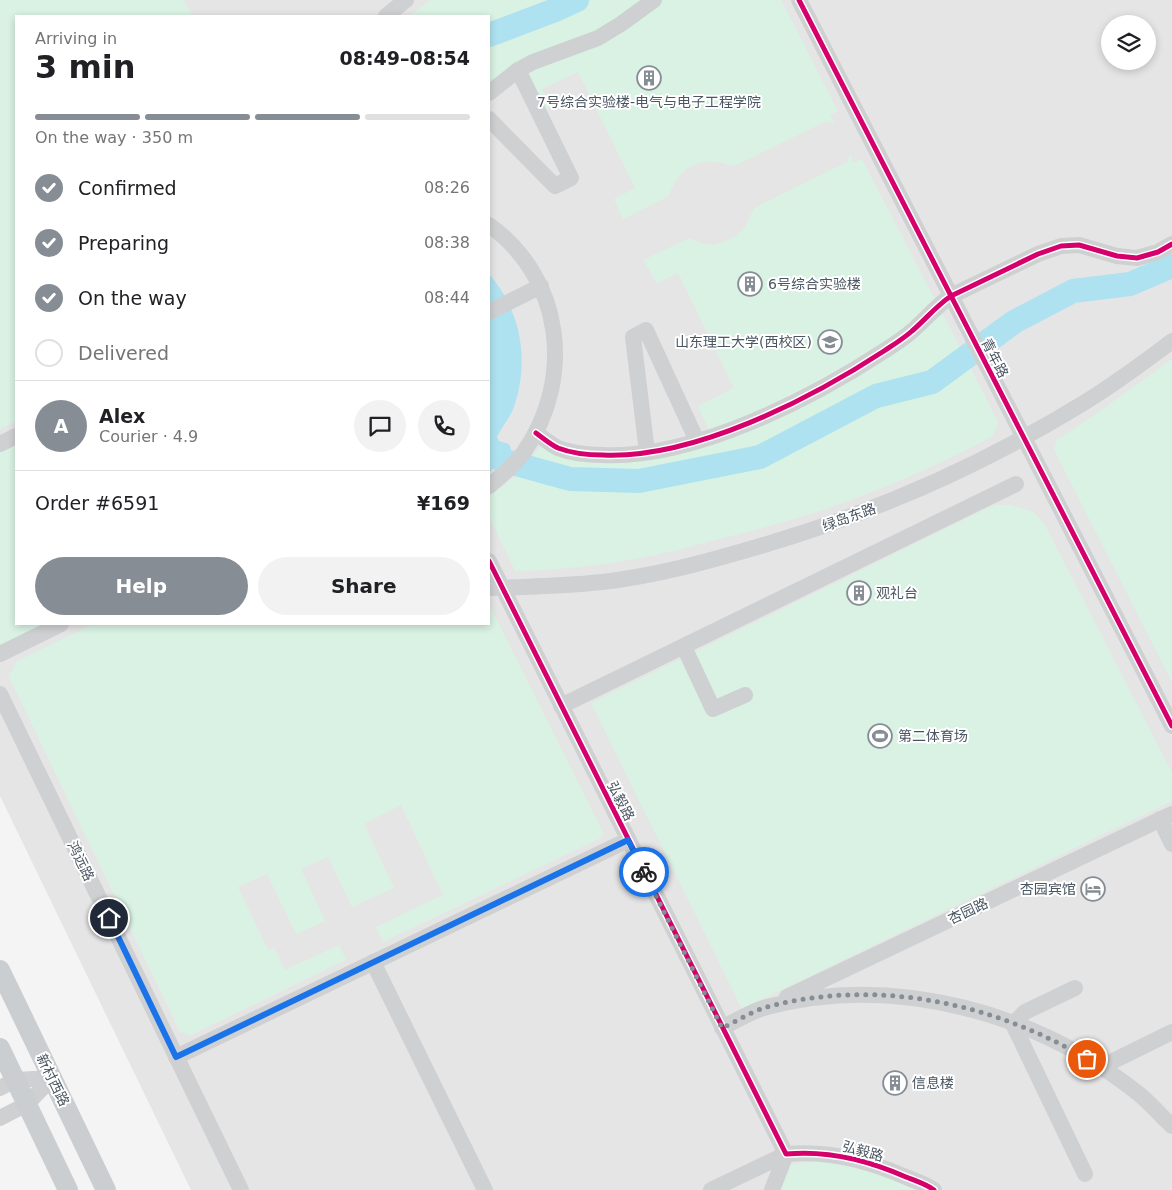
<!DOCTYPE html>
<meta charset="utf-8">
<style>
body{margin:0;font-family:"DejaVu Sans","Noto Sans SC",sans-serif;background:#f2f2f2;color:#202124;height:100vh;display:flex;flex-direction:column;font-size:19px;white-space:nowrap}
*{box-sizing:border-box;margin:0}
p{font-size:16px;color:#757577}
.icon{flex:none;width:28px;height:28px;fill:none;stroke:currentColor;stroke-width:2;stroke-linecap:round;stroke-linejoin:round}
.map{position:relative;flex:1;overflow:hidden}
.side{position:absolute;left:15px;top:15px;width:475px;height:610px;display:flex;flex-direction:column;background:#fff;border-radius:0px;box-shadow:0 2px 8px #0003}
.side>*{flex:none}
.controls{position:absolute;left:1101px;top:15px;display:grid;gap:10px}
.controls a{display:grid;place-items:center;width:55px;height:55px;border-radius:50%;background:#fff;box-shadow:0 2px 8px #0003;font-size:25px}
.pin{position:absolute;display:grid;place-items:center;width:42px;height:42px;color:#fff;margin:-21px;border:2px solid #fff;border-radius:50%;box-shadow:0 1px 5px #0007}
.courier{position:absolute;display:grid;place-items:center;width:50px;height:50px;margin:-25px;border:4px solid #1a73e8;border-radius:50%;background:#fff;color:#222;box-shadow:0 1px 6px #0007}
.overview em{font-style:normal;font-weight:800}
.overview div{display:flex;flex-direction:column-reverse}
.overview{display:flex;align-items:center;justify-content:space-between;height:85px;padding:0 20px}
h1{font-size:32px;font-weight:800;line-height:38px}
.bar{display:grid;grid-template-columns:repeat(4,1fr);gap:8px 5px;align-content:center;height:60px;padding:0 20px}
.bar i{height:6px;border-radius:4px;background:#e0e0e0}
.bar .selected{background:#868d94}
.bar p{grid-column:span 4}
.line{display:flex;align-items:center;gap:12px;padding:0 20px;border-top:1px solid #e0e0e0}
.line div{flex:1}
.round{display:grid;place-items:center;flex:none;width:52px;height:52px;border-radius:26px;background:#f2f2f2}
ol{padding:0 20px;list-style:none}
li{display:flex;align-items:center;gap:15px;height:55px}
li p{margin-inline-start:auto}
li .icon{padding:5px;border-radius:50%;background:#868d94;color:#fff;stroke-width:4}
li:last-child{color:#757577}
li i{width:28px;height:28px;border:2px solid #e0e0e0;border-radius:50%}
.primary-button{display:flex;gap:10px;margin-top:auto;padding:10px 20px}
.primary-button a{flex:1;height:58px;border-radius:30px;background:#868d94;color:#fff;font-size:20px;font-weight:800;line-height:58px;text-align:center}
.primary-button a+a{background:#f2f2f2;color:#202124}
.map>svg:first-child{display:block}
.education{fill:#e6e5e6;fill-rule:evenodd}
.green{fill:#d9f2e3}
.water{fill:#aee2f0}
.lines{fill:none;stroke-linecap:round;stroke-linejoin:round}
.river{stroke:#aee2f0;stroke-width:24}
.minor{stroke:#ced0d2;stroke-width:16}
.major{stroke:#caced1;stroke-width:20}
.cycleway-casing{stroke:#fff;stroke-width:8}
.cycleway{stroke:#d6006c;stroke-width:5}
.done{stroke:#868d94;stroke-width:5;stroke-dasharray:0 9}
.route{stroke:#1a73e8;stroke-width:6}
.labels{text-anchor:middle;stroke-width:4;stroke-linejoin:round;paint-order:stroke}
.poi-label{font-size:14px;fill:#4a5661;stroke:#fff;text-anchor:start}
.street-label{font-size:14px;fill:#4a5661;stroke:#fff}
</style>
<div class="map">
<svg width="1172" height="1190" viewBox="0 0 1172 1190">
<rect width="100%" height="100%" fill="#f4f4f4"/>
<path class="education" d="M 0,0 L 1172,0 L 1172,1190 L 191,1190 L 0,796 ZM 16,16 L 489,16 L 489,624 L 16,624 ZM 1110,24 L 1148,24 L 1148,61 L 1110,61 Z"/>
<g class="green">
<polygon points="0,0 184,0 193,16 16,16 16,421 0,429"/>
<polygon points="430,0 644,0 590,36 489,85 489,16 410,16"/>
<path d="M 661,0 L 781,0 L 838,111 L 830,115 L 835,125 L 827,121 L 734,166 C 703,156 680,163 669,196 L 623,219 L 614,199 L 635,188 L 578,72 L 542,89 L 550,107 L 545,110 L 526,71 Z"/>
<polygon points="850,155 854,163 862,159 936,302 910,327 813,388 709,431 698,406 734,388 678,273 657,283 643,260 690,238 700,243 712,245 724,242 736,236 745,227 754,208 847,162"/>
<path d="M 941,310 L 998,422 L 993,436 C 939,465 881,490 823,510 C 789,521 755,530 720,539 C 697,544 674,552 650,556 C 606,565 561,570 515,571 L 489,516 L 489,496 L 515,477 L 542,445 L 592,459 L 741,430 Z"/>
<polygon points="1172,359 1172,682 1054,450 1056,441 1107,406"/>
<polygon points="16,444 16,624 44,624 0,645 0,452"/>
<polygon points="994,505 1011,505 1034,512 1046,527 1172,773 1172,801 742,1009 591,703"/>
<polygon points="489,608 492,610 603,832 601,838 383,942 376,927 443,895 401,805 364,824 394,888 352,907 328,857 301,869 325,921 296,934 267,874 238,887 268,950 274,948 285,970 339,945 346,960 191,1035 180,1032 9,677 17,661 94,624 489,624"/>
<path d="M 816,1161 C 848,1166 887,1173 915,1190 L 778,1190 L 788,1165 Z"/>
</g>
<path class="water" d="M 489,274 C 521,310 530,361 514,407 C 510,418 502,426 497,437 L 499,441 L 509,444 L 511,449 L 489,473 Z"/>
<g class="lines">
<g class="river">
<polyline points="489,35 555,10 577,0"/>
<polyline points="502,460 570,479 639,481 760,457 876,396 932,382 1014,322 1073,291 1130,284 1172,266"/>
</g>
<g class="minor">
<polyline points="799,0 1172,726"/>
<polyline points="386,16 406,0"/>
<polyline points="489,93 518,70 533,62 598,38 621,24 654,0"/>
<polyline points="489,119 555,186 571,178 518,70"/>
<path d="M 489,225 C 563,278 575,378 524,452 C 515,465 501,476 489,486"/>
<polyline points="489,312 541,286"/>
<path d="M 536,433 C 543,438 550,444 558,448 C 571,453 588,455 603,455 C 693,459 809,400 884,351 C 893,345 903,339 912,331 C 925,320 936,306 951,296 L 1038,254 L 1061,246 L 1079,245 L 1117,256 L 1137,258 L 1158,252 L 1172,244"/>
<polyline points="0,444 16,436"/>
<polyline points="647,452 633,337 646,330 697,441"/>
<path d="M 489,561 L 786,1154 C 828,1150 868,1160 906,1177 C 916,1181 926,1184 934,1190"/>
<path d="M 489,588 C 527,587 565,586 602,582 C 655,576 706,562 757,547 C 871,514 981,466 1082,404 C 1113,385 1143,363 1172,341"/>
<polyline points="684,647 713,709 745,695"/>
<polyline points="0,654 61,624"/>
<polyline points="0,694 241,1190"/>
<polyline points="561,706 1016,484"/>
<polyline points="1160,819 1172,844"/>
<polyline points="373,962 485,1190"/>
<polyline points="1075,988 1025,1012 1013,1024 1085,1174"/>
<polyline points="787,997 1172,814"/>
<path d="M 722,1028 C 736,1021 751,1011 767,1007 C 895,973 1037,1013 1139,1094 C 1151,1104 1161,1116 1172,1126"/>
<polyline points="176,1057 628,840"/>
<polyline points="1101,1067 1172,1032"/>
<polyline points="0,1088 15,1080 52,1078"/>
<polyline points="0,1118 27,1104 52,1078"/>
<polyline points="711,1190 786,1154"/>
<polyline points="772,1190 786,1154"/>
</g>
<g class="major">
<polyline points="0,970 106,1190"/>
<polyline points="0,1048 68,1190"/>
</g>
<g class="cycleway-casing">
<g id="cycleway">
<polyline points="799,0 1172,726"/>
<path d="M 536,433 C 543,438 550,444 558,448 C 571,453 588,455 603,455 C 693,459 809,400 884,351 C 893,345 903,339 912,331 C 925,320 936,306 951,296 L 1038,254 L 1061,246 L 1079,245 L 1117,256 L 1137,258 L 1158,252 L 1172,244"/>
<path d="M 489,561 L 786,1154 C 828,1150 868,1160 906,1177 C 916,1181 926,1184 934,1190"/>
</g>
</g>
<use href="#cycleway" class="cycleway"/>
</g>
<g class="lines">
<path class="done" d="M 644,872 L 722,1028 C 736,1022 752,1011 767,1007 C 875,978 992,1002 1087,1059"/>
<polyline class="route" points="109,918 176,1057 628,840 644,872"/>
</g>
<defs>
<g id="building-ring" transform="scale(1.25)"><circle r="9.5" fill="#fff" stroke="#868d94" stroke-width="1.5"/><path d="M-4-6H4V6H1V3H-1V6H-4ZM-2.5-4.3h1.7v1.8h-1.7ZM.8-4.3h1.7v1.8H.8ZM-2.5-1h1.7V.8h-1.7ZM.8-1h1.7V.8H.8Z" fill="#868d94"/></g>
<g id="university-ring" transform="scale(1.25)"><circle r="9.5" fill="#fff" stroke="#868d94" stroke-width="1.5"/><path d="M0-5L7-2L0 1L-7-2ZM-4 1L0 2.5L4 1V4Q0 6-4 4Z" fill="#868d94"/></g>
<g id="stadium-ring" transform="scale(1.25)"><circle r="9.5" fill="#fff" stroke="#868d94" stroke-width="1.5"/><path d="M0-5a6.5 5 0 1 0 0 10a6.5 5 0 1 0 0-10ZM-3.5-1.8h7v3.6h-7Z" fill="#868d94"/></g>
<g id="hotel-ring" transform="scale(1.25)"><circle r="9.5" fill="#fff" stroke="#868d94" stroke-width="1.5"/><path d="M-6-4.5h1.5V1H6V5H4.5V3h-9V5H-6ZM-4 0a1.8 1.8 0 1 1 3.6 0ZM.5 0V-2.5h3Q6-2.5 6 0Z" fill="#868d94"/></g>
</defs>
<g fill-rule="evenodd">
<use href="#building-ring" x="649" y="78"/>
<use href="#building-ring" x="750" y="284"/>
<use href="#university-ring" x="830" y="342"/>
<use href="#building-ring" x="859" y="593"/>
<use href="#stadium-ring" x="880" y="736"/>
<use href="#hotel-ring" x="1093" y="889"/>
<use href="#building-ring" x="895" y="1083"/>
</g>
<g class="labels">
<g class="poi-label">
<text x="649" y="107" text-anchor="middle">7号综合实验楼-电气与电子工程学院</text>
<text x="768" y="289">6号综合实验楼</text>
<text x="812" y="347" text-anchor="end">山东理工大学(西校区)</text>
<text x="876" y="598">观礼台</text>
<text x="898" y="741">第二体育场</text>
<text x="1076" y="894" text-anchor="end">杏园宾馆</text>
<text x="912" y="1088">信息楼</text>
</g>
<g class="street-label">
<text transform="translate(995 358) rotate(63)" y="5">青年路</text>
<text transform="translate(849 517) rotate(-20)" y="5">绿岛东路</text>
<text transform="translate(621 801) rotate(63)" y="5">弘毅路</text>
<text transform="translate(81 861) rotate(64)" y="5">鸿远路</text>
<text transform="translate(968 911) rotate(-25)" y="5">杏园路</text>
<text transform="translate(53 1080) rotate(64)" y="5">新村西路</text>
<text transform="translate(863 1151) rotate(15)" y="5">弘毅路</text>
</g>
</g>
</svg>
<div class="controls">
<a><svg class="icon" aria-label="layers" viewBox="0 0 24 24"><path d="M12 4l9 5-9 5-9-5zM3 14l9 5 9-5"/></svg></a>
</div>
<div class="pin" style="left:1087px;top:1059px;background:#ea580c"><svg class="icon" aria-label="bag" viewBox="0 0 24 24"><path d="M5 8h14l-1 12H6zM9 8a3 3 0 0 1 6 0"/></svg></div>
<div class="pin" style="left:109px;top:918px;background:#1f2937"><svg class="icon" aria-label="home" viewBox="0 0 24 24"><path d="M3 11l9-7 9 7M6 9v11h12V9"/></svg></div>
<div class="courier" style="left:644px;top:872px"><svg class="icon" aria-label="bike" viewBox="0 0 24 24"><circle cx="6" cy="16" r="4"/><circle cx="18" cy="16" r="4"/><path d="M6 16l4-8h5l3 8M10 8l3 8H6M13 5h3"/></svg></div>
<section class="side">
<div class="overview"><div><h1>3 min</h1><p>Arriving in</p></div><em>08:49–08:54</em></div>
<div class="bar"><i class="selected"></i><i class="selected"></i><i class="selected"></i><i></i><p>On the way · 350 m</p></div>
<ol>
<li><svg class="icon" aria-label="check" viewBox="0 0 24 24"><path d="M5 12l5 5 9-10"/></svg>Confirmed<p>08:26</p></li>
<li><svg class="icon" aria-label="check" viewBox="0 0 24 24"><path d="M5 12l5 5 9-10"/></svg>Preparing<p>08:38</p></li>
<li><svg class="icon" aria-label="check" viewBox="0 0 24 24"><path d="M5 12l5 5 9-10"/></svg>On the way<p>08:44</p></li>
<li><i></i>Delivered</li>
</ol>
<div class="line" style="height:90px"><b class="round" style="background:#868d94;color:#fff">A</b><div><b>Alex</b><p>Courier · 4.9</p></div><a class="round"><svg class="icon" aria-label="chat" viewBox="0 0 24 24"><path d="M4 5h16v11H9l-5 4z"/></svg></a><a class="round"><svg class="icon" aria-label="phone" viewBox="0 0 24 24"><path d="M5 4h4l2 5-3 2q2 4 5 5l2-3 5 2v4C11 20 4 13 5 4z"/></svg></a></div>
<div class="line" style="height:65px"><div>Order #6591</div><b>¥169</b></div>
<div class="primary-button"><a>Help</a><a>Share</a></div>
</section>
</div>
